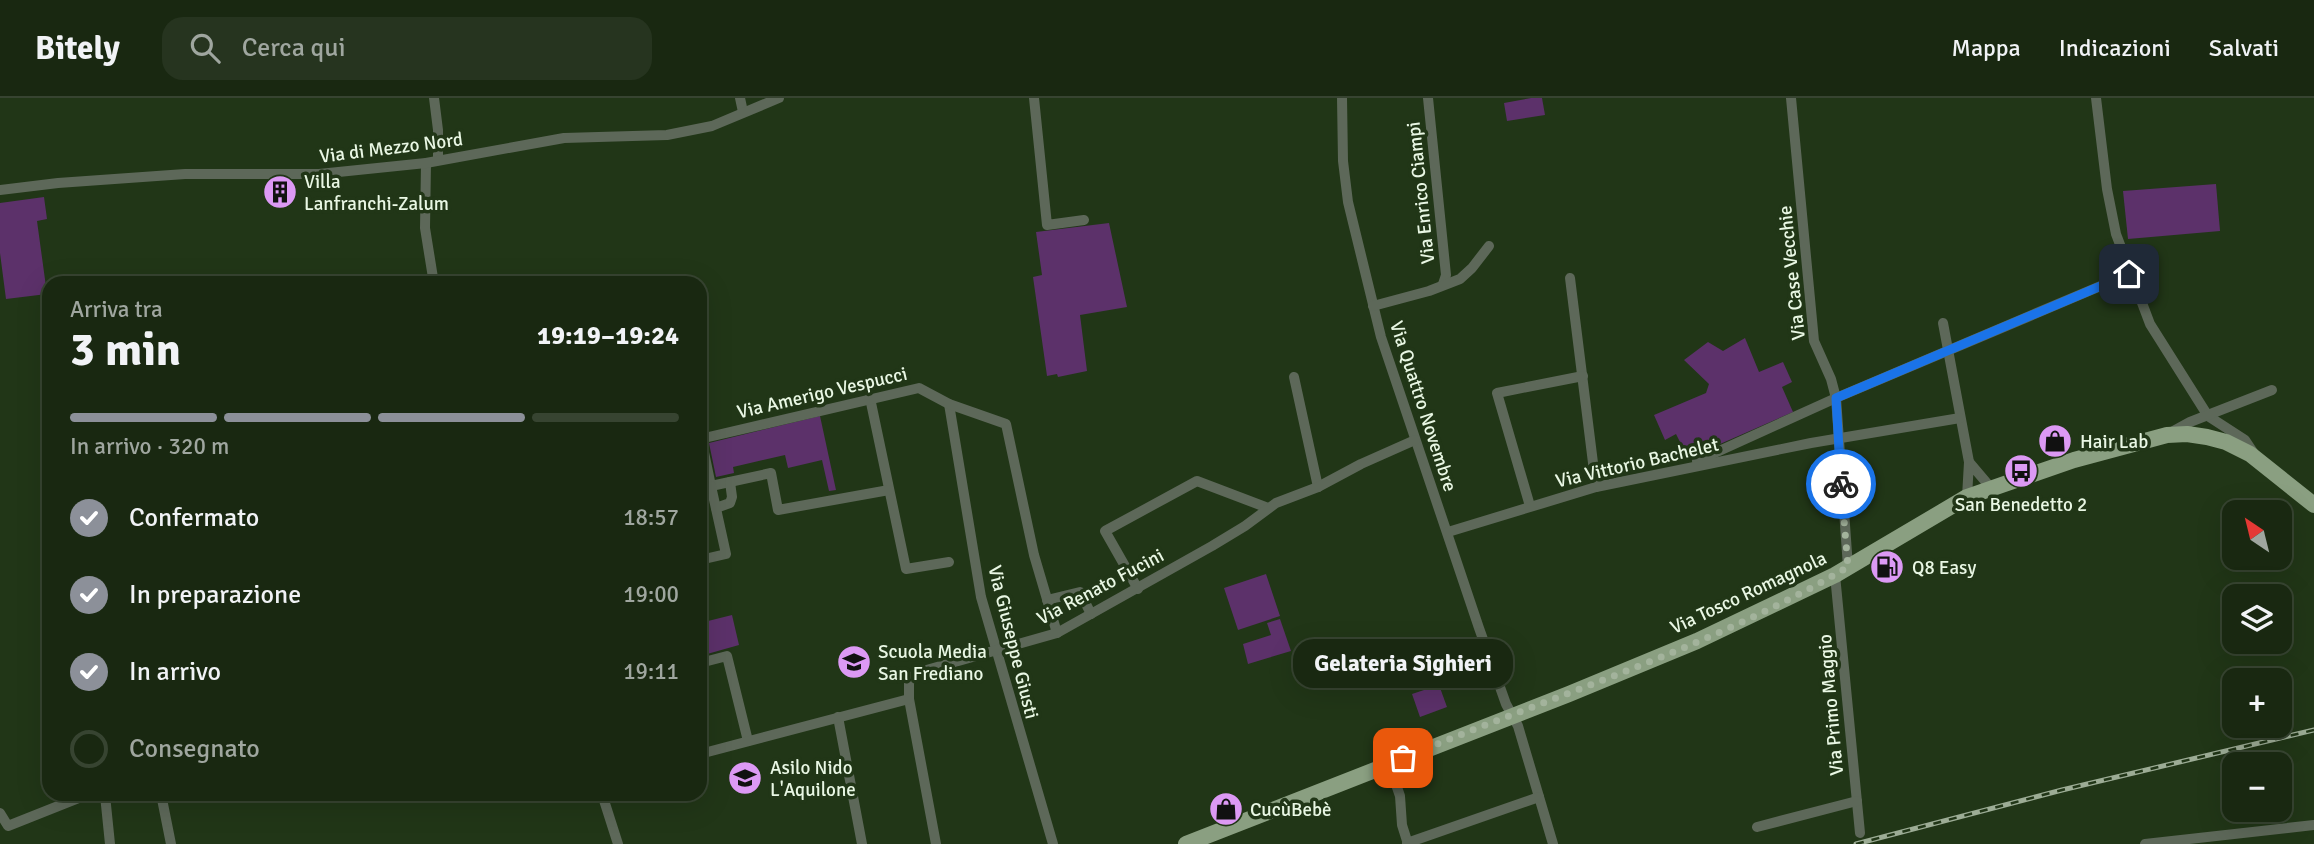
<!DOCTYPE html>
<html lang="it">
<meta charset="utf-8">
<style>
body{margin:0;font-family:Signika,sans-serif;background:#26341f;color:#f1f3f6;height:100vh;display:flex;flex-direction:column;font-size:26px;white-space:nowrap}
*{box-sizing:border-box;margin:0}
p{font-size:23px;color:#9fa69f}
.icon{flex:none;width:38px;height:38px;fill:none;stroke:currentColor;stroke-width:2;stroke-linecap:round;stroke-linejoin:round}
.map{position:relative;flex:1;overflow:hidden}
.side{position:absolute;left:42px;top:178px;width:665px;height:525px;display:flex;flex-direction:column;background:#192811;border-radius:21px;box-shadow:0 7px 28px #0002,0 0 0 2px #374431}
.side>*{flex:none}
.needle{width:46px;rotate:325deg}
.controls{position:absolute;left:2222px;top:402px;display:grid;gap:14px}
.controls a{display:grid;place-items:center;width:70px;height:70px;border-radius:14px;background:#192811;box-shadow:0 7px 28px #0002,0 0 0 2px #374431;font-size:35px}
.pin{position:absolute;display:grid;place-items:center;width:60px;height:60px;color:#fff;margin:-30px;border-radius:14px;box-shadow:0 4px 10px #0006}
.courier{position:absolute;display:grid;place-items:center;width:70px;height:70px;margin:-35px;border:5px solid #1a73e8;border-radius:50%;background:#fff;color:#222;box-shadow:0 2px 9px #0007}
.bubble{position:absolute;height:49px;border-radius:21px;background:#192811;box-shadow:0 7px 28px #0002,0 0 0 2px #374431;font-size:23px;font-weight:700;line-height:49px;text-align:center}
.summary em{font-style:normal;font-weight:700}
.summary div{display:flex;flex-direction:column-reverse}
.summary{display:flex;align-items:center;justify-content:space-between;height:119px;padding:0 28px}
h1{font-size:46px;font-weight:700;line-height:52px}
.bar{display:grid;grid-template-columns:repeat(4,1fr);gap:10px 7px;align-content:center;height:84px;padding:0 28px}
.bar i{height:9px;border-radius:5px;background:#374431}
.bar .selected{background:#8c9099}
.bar p{grid-column:span 4}
ol{padding:0 28px;list-style:none}
li{display:flex;align-items:center;gap:21px;height:77px}
li p{margin-inline-start:auto}
li .icon{padding:7px;border-radius:50%;background:#8c9099;color:#fff;stroke-width:4}
li:last-child{color:#9fa69f}
li i{width:38px;height:38px;border:4px solid #374431;border-radius:50%}
header{display:flex;align-items:center;gap:42px;box-sizing:border-box;height:98px;padding:0 35px;background:#192811;border-bottom:2px solid #374431}
header strong{font-size:33px}
nav{display:flex;gap:38px;margin-inline-start:auto;font-size:24px}
.search{width:490px;height:63px;background:#26341f;display:flex;align-items:center;gap:18px;box-sizing:border-box;padding:0 24px;border-radius:21px;color:#9fa69f;font-size:26px}
.map>svg:first-child{display:block}
.green{fill:#5c316a}
.lines{fill:none;stroke-linecap:round;stroke-linejoin:round}
.minor{stroke:#5d6859;stroke-width:10}
.primary{stroke:#8a9f81;stroke-width:16}
.rail-casing{stroke:#9cac95;stroke-width:5}
.rail{stroke:#213617;stroke-width:2.5;stroke-dasharray:8;stroke-linecap:butt}
.done{stroke:#a3b39c;stroke-width:7;stroke-dasharray:0 12.6}
.route{stroke:#1a73e8;stroke-width:9}
.labels{text-anchor:middle;stroke-width:7;stroke-linejoin:round;paint-order:stroke}
.street-label{font-size:19px;fill:#e9f7e4;stroke:#213617}
.poi-label{font-size:19px;fill:#e9f7e4;stroke:#213617;text-anchor:start}
</style>
<header>
<strong>Bitely</strong>
<div class="search"><svg class="icon" aria-label="search" viewBox="0 0 24 24"><circle cx="10" cy="10" r="6"/><path d="M15 15l6 6"/></svg>Cerca qui</div>
<nav><a>Mappa</a><a>Indicazioni</a><a>Salvati</a></nav>
</header>
<div class="map">
<svg width="2314" height="746" viewBox="0 0 2314 746">
<rect width="100%" height="100%" fill="#213617"/>
<g class="green">
<polygon points="1531,0 1542,0 1545,17 1507,23 1504,5"/>
<polygon points="2216,86 2220,133 2128,141 2123,93"/>
<polygon points="44,99 47,121 37,123 47,196 6,201 0,155 0,105"/>
<polygon points="1109,125 1127,209 1080,217 1087,273 1058,279 1057,276 1047,278 1033,179 1042,177 1036,134"/>
<polygon points="1745,240 1759,274 1783,264 1792,284 1782,289 1793,314 1688,360 1676,336 1665,342 1654,317 1706,295 1709,286 1684,262 1708,244 1723,253"/>
<polygon points="820,318 836,392 829,393 822,362 788,370 785,357 733,369 734,375 716,379 709,345"/>
<polygon points="1266,476 1280,518 1238,532 1224,490"/>
<polygon points="732,517 739,547 700,558 700,525"/>
<polygon points="1280,521 1291,553 1248,566 1243,546 1271,537 1267,525"/>
<polygon points="1439,587 1447,609 1420,619 1412,596"/>
</g>
<g class="lines">
<g class="minor">
<polyline points="434,0 438,32 438,62"/>
<polyline points="740,0 743,14"/>
<polyline points="1034,0 1047,127 1084,122"/>
<polyline points="1342,0 1343,63 1348,104 1381,239 1479,530 1506,606 1518,628 1553,746"/>
<polyline points="1428,0 1446,177 1443,186"/>
<polyline points="1791,0 1814,243 1831,281 1836,300 1848,469"/>
<polyline points="2096,0 2107,91 2116,136 2150,226 2208,318 2245,342 2255,357"/>
<polyline points="426,65 425,130 434,186"/>
<polyline points="0,92 58,85 185,76 319,76 426,65 564,40 667,37 712,28 779,0"/>
<polyline points="1570,180 1596,389"/>
<polyline points="1373,208 1429,193 1460,181 1472,170 1489,148"/>
<polyline points="1943,225 1969,364"/>
<polyline points="1294,279 1318,389"/>
<polyline points="870,300 906,471 949,464"/>
<polyline points="949,306 981,499 1053,746"/>
<polyline points="2170,335 2190,324 2272,292"/>
<polyline points="701,340 711,388 771,375 778,412 889,392"/>
<polyline points="700,341 919,290 949,306 1006,326 1034,457 1057,535"/>
<polyline points="1697,363 1836,300 2129,176"/>
<polyline points="1967,399 1969,364 1991,390"/>
<polyline points="1530,408 1497,295 1583,278"/>
<polyline points="716,410 730,405 732,399 730,384"/>
<polyline points="1448,434 1596,389 1811,345 1960,320"/>
<polyline points="700,462 726,456 711,388"/>
<polyline points="1835,477 1860,735"/>
<polyline points="1138,491 1105,433 1197,383 1268,410"/>
<polyline points="1047,502 1080,494 1091,516"/>
<polyline points="700,565 727,558 748,643"/>
<polyline points="909,601 936,746"/>
<polyline points="838,619 862,746"/>
<polyline points="700,656 909,601 909,584 916,575 1057,535 1212,448 1245,428 1276,405 1318,389 1361,366 1415,342"/>
<polyline points="1389,666 1400,698 1402,727 1408,746"/>
<polyline points="161,696 171,746"/>
<polyline points="602,696 618,746"/>
<polyline points="105,697 110,746"/>
<polyline points="0,715 8,728 81,699 106,696"/>
<polyline points="1757,729 1857,703"/>
<polyline points="1407,745 1539,699"/>
<polyline points="2145,746 2314,727"/>
</g>
<polyline class="primary" points="1186,746 1569,596 1697,543 1835,477 1967,399 2074,362 2167,337 2187,336 2207,339 2226,344 2250,356 2314,407"/>
<g class="rail-casing">
<polyline id="rail" points="1856,746 2062,692 2314,632"/>
</g>
<use href="#rail" class="rail"/>
</g>
<g class="lines">
<path class="done" d="M 1403,660 C 1551,598 1709,551 1848,469 L 1841,386"/>
<polyline class="route" points="1841,386 1836,300 2129,176"/>
</g>
<defs>
<g id="building-disc" transform="scale(1.75)"><circle r="9.5" fill="#dc99f4" stroke="#213617"/><path d="M-4-6H4V6H1V3H-1V6H-4ZM-2.5-4.3h1.7v1.8h-1.7ZM.8-4.3h1.7v1.8H.8ZM-2.5-1h1.7V.8h-1.7ZM.8-1h1.7V.8H.8Z" fill="#111"/></g>
<g id="shop-disc" transform="scale(1.75)"><circle r="9.5" fill="#dc99f4" stroke="#213617"/><path d="M-5-2.5h2.3a2.7 3.5 0 0 1 5.4 0H5L5.5 6h-11ZM-1.5-2.5h3a1.5 2.3 0 0 0-3 0Z" fill="#111"/></g>
<g id="bus-disc" transform="scale(1.75)"><circle r="9.5" fill="#dc99f4" stroke="#213617"/><path d="M-5-6H5V4H4V6H2V4H-2V6H-4V4H-5ZM-3.5-4V0h7V-4ZM-3.5 1.2v1.5H-2V1.2ZM2 1.2v1.5H3.5V1.2Z" fill="#111"/></g>
<g id="fuel-disc" transform="scale(1.75)"><circle r="9.5" fill="#dc99f4" stroke="#213617"/><path d="M-5.5-6h7V0h2V4h1.3V-2.5L3-4.5l.8-.8L6-3V5H2.5V1h-1V6h-7ZM-4.2-4.7v3.2H.2V-4.7Z" fill="#111"/></g>
<g id="school-disc" transform="scale(1.75)"><circle r="9.5" fill="#dc99f4" stroke="#213617"/><path d="M0-5L7-2L0 1L-7-2ZM-4 1L0 2.5L4 1V4Q0 6-4 4Z" fill="#111"/></g>
</defs>
<g fill-rule="evenodd">
<use href="#building-disc" x="280" y="94"/>
<use href="#shop-disc" x="2055" y="343"/>
<use href="#bus-disc" x="2021" y="373"/>
<use href="#fuel-disc" x="1887" y="469"/>
<use href="#school-disc" x="854" y="564"/>
<use href="#school-disc" x="745" y="680"/>
<use href="#shop-disc" x="1226" y="711"/>
</g>
<g class="labels">
<g class="street-label">
<text transform="translate(391 49) rotate(-7)" y="7">Via di Mezzo Nord</text>
<text transform="translate(1420 95) rotate(-96)" y="7">Via Enrico Ciampi</text>
<text transform="translate(1791 175) rotate(-96)" y="7">Via Case Vecchie</text>
<text transform="translate(822 294) rotate(-13)" y="7">Via Amerigo Vespucci</text>
<text transform="translate(1424 308) rotate(72)" y="7">Via Quattro Novembre</text>
<text transform="translate(1637 364) rotate(-13)" y="7">Via Vittorio Bachelet</text>
<text transform="translate(1100 488) rotate(-28)" y="7">Via Renato Fucini</text>
<text transform="translate(1748 494) rotate(-25)" y="7">Via Tosco Romagnola</text>
<text transform="translate(1014 544) rotate(76)" y="7">Via Giuseppe Giusti</text>
<text transform="translate(1830 607) rotate(-95)" y="7">Via Primo Maggio</text>
</g>
<g class="poi-label">
<text x="304" y="90">Villa<tspan x="304" dy="22">Lanfranchi-Zalum</tspan></text>
<text x="2080" y="350">Hair Lab</text>
<text x="2021" y="413" text-anchor="middle">San Benedetto 2</text>
<text x="1912" y="476">Q8 Easy</text>
<text x="878" y="560">Scuola Media<tspan x="878" dy="22">San Frediano</tspan></text>
<text x="770" y="676">Asilo Nido<tspan x="770" dy="22">L'Aquilone</tspan></text>
<text x="1250" y="718">CucùBebè</text>
</g>
</g>
</svg>
<div class="controls">
<a><svg class="needle" viewBox="-14 -14 28 28"><path d="M0-13l5 13h-10z" fill="#e53935"/><path d="M0 13l5-13h-10z" fill="#9fa69f"/></svg></a>
<a><svg class="icon" aria-label="layers" viewBox="0 0 24 24"><path d="M12 4l9 5-9 5-9-5zM3 14l9 5 9-5"/></svg></a>
<a>+</a>
<a>−</a>
</div>
<div class="pin" style="left:1403px;top:660px;background:#ea580c"><svg class="icon" aria-label="bag" viewBox="0 0 24 24"><path d="M5 8h14l-1 12H6zM9 8a3 3 0 0 1 6 0"/></svg></div>
<div class="pin" style="left:2129px;top:176px;background:#1f2937"><svg class="icon" aria-label="home" viewBox="0 0 24 24"><path d="M3 11l9-7 9 7M6 9v11h12V9"/></svg></div>
<div class="courier" style="left:1841px;top:386px"><svg class="icon" aria-label="bike" viewBox="0 0 24 24"><circle cx="6" cy="16" r="4"/><circle cx="18" cy="16" r="4"/><path d="M6 16l4-8h5l3 8M10 8l3 8H6M13 5h3"/></svg></div>
<div class="bubble" style="left:1293px;top:541px;width:220px">Gelateria Sighieri</div>
<section class="side">
<div class="summary"><div><h1>3 min</h1><p>Arriva tra</p></div><em>19:19–19:24</em></div>
<div class="bar"><i class="selected"></i><i class="selected"></i><i class="selected"></i><i></i><p>In arrivo · 320 m</p></div>
<ol>
<li><svg class="icon" aria-label="check" viewBox="0 0 24 24"><path d="M5 12l5 5 9-10"/></svg>Confermato<p>18:57</p></li>
<li><svg class="icon" aria-label="check" viewBox="0 0 24 24"><path d="M5 12l5 5 9-10"/></svg>In preparazione<p>19:00</p></li>
<li><svg class="icon" aria-label="check" viewBox="0 0 24 24"><path d="M5 12l5 5 9-10"/></svg>In arrivo<p>19:11</p></li>
<li><i></i>Consegnato</li>
</ol>
</section>
</div>
